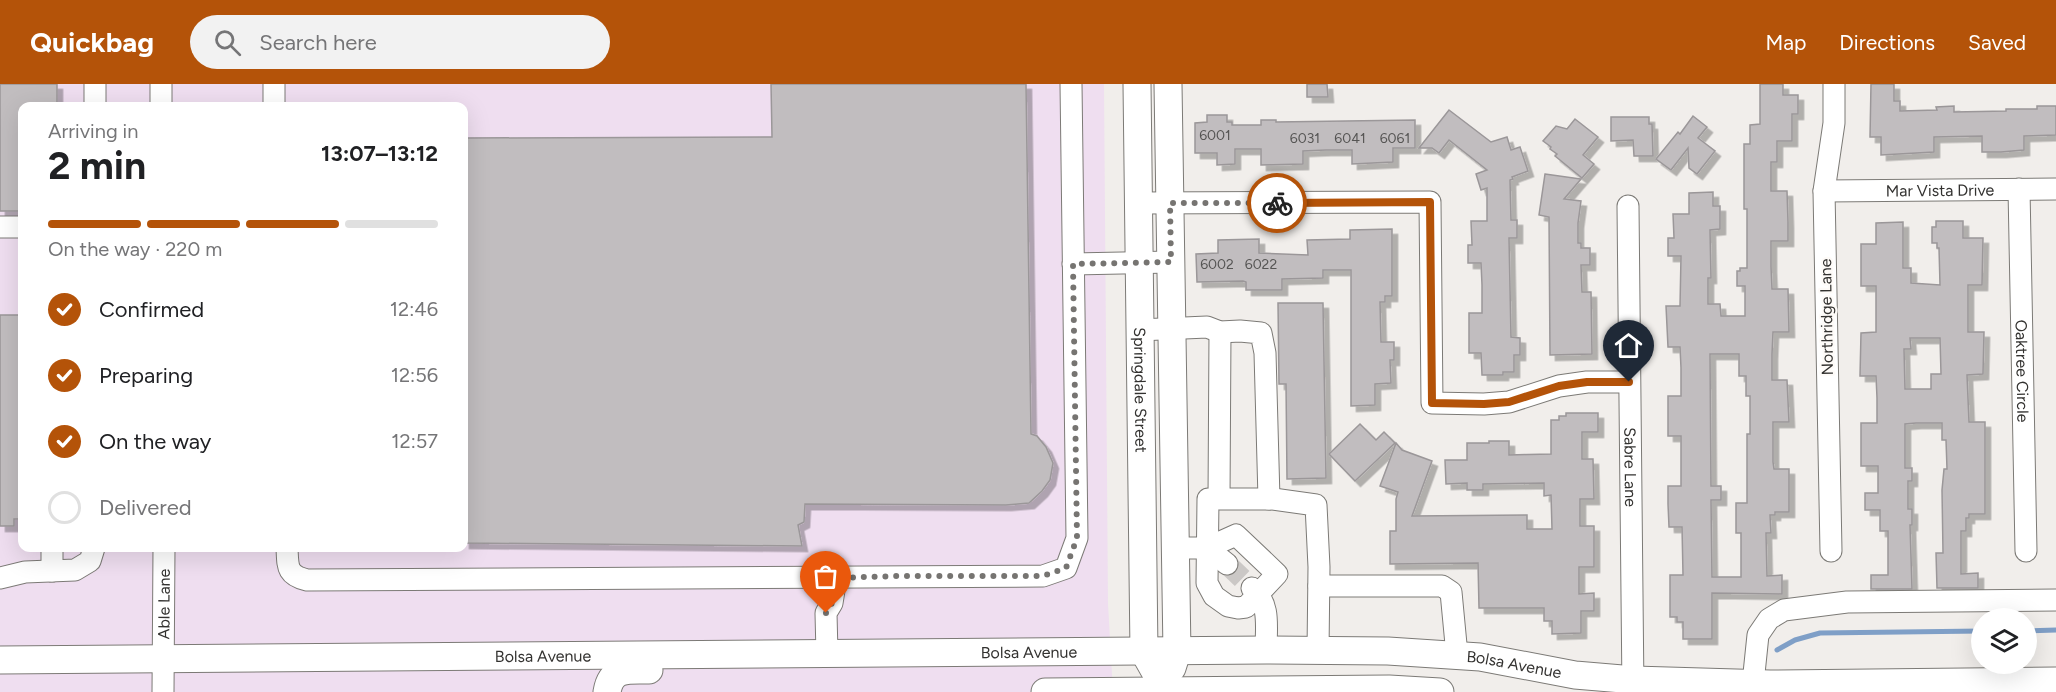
<!DOCTYPE html>
<meta charset="utf-8">
<style>
body{margin:0;font-family:Figtree,sans-serif;background:#f2f2f2;color:#202124;height:100vh;display:flex;flex-direction:column;font-size:22px;white-space:nowrap}
*{box-sizing:border-box;margin:0}
p{font-size:20px;color:#757577}
.icon{flex:none;width:33px;height:33px;fill:none;stroke:currentColor;stroke-width:2;stroke-linecap:round;stroke-linejoin:round}
.map{position:relative;flex:1;overflow:hidden}
.details{position:absolute;left:18px;top:18px;width:450px;height:450px;display:flex;flex-direction:column;background:#fff;border-radius:12px;box-shadow:0 6px 24px #0002}
.details>*{flex:none}
.controls{position:absolute;left:1971px;top:524px;display:grid;gap:12px}
.controls a{display:grid;place-items:center;width:66px;height:66px;border-radius:50%;background:#fff;box-shadow:0 6px 24px #0002;font-size:30px}
.pin{position:absolute;display:grid;place-items:center;width:51px;height:51px;color:#fff;margin:-62px -26px;border-radius:50% 50% 50% 0;rotate:-45deg;box-shadow:0 0 6px #0007}
.pin .icon{rotate:45deg}
.courier{position:absolute;display:grid;place-items:center;width:60px;height:60px;margin:-30px;border:4px solid #b45309;border-radius:50%;background:#fff;color:#222;box-shadow:0 2px 8px #0007}
.summary em{font-style:normal;font-weight:700}
.summary div{display:flex;flex-direction:column-reverse}
.summary{display:flex;align-items:center;justify-content:space-between;height:102px;padding:0 30px}
h1{font-size:39px;font-weight:700;line-height:45px}
.bar{display:grid;grid-template-columns:repeat(4,1fr);gap:9px 6px;align-content:center;height:72px;padding:0 30px}
.bar i{height:8px;border-radius:4px;background:#e0e0e0}
.bar .on{background:#b45309}
.bar p{grid-column:span 4}
ol{padding:0 30px;list-style:none}
li{display:flex;align-items:center;gap:18px;height:66px}
li p{margin-inline-start:auto}
li .icon{padding:6px;border-radius:50%;background:#b45309;color:#fff;stroke-width:4}
li:last-child{color:#757577}
li i{width:33px;height:33px;border:3px solid #e0e0e0;border-radius:50%}
header{display:flex;align-items:center;gap:36px;box-sizing:border-box;height:84px;padding:0 30px;background:#b45309;color:#fff}
header strong{font-size:28px}
nav{display:flex;gap:33px;margin-inline-start:auto;font-size:21px}
.search{width:420px;height:54px;background:#f2f2f2;display:flex;align-items:center;gap:15px;box-sizing:border-box;padding:0 21px;border-radius:33px;color:#757577;font-size:22px}
.map>svg:first-child{display:block}
.industrial{fill:#efdef0;fill-rule:evenodd}
.lines{fill:none;stroke-linecap:round;stroke-linejoin:round}
.stream{stroke:#7f9fc7;stroke-width:5}
.building{fill:#c1bdbf;stroke:#9b9799;stroke-width:1.5;fill-rule:evenodd;filter:url(#shadow)}
.minor-tunnel{stroke:#cbc8c6;stroke-width:21;stroke-dasharray:21 10;stroke-linecap:butt}
.minor-casing{stroke:#7c7a76;stroke-width:23}
.major-casing{stroke:#7c7a76;stroke-width:29}
.minor{stroke:#fff;stroke-width:21}
.major{stroke:#fff;stroke-width:27}
.done{stroke:#767471;stroke-width:6;stroke-dasharray:0 10.8}
.route{stroke:#b45309;stroke-width:8}
.labels{text-anchor:middle;stroke-width:4.5;stroke-linejoin:round;paint-order:stroke}
.number-label{font-size:14px;fill:#565554}
.street-label{font-size:16px;fill:#333230;stroke:#fefbf8}
</style>
<header>
<strong>Quickbag</strong>
<div class="search"><svg class="icon" aria-label="search" viewBox="0 0 24 24"><circle cx="10" cy="10" r="6"/><path d="M15 15l6 6"/></svg>Search here</div>
<nav><a>Map</a><a>Directions</a><a>Saved</a></nav>
</header>
<div class="map">
<svg width="2056" height="608" viewBox="0 0 2056 608">
<defs>
<filter id="shadow"><feDropShadow dx="5.5" dy="5.5" stdDeviation="0" flood-color="#0004"/></filter>
</defs>
<rect width="100%" height="100%" fill="#f1eeeb"/>
<path class="industrial" d="M 0,0 L 1104,0 L 1108,520 L 1113,608 L 0,608 ZM 22,22 L 464,22 L 464,464 L 22,464 Z"/>
<g class="lines">
<g class="stream">
<polyline points="2026,547 2056,546"/>
<polyline points="1777,566 1795,556 1820,549 1982,547"/>
</g>
</g>
<g class="building">
<polygon points="0,0 57,0 57,22 22,22 22,127 0,127"/>
<polygon points="771,0 1026,0 1031,350 1037,352 1046,363 1053,379 1050,396 1042,407 1029,419 1006,421 805,420 804,438 798,441 802,462 464,459 464,54 772,53"/>
<polygon points="1307,0 1327,0 1328,13 1307,13"/>
<path d="M 1760,0 L 1783,0 L 1783,11 L 1798,11 L 1798,30 L 1792,30 L 1792,57 L 1777,57 L 1777,78 L 1771,78 L 1771,107 L 1787,107 L 1788,138 L 1788,157 L 1771,157 L 1771,183 L 1772,205 L 1788,205 L 1789,248 L 1773,248 L 1772,270 L 1772,296 L 1787,296 L 1789,338 L 1773,338 L 1773,378 L 1774,385 L 1789,385 L 1789,428 L 1775,428 L 1775,431 L 1770,431 L 1771,449 L 1766,449 L 1767,492 L 1782,491 L 1782,510 L 1712,509 L 1712,555 L 1683,555 L 1683,538 L 1677,538 L 1677,533 L 1670,533 L 1670,491 L 1683,491 L 1682,443 L 1669,443 L 1668,420 L 1668,402 L 1681,402 L 1681,352 L 1668,352 L 1668,312 L 1681,312 L 1681,284 L 1680,263 L 1668,263 L 1666,222 L 1680,222 L 1681,172 L 1668,172 L 1668,154 L 1674,154 L 1673,130 L 1689,130 L 1689,109 L 1713,108 L 1713,122 L 1720,122 L 1720,145 L 1710,146 L 1711,194 L 1708,194 L 1708,220 L 1720,220 L 1721,232 L 1745,232 L 1745,202 L 1737,202 L 1737,187 L 1740,187 L 1740,184 L 1747,184 L 1747,125 L 1744,125 L 1744,60 L 1750,60 L 1750,41 L 1760,40 ZM 1710,270 L 1739,270 L 1739,292 L 1746,292 L 1746,312 L 1750,312 L 1750,350 L 1747,350 L 1747,419 L 1736,419 L 1736,449 L 1741,449 L 1741,493 L 1712,493 L 1711,416 L 1721,416 L 1721,402 L 1711,402 Z"/>
<polygon points="1871,0 1894,0 1894,17 1900,17 1900,27 1937,26 1936,23 1954,22 1954,28 2006,27 2006,25 2037,25 2037,22 2056,22 2056,51 2024,52 2024,66 2001,68 1982,68 1982,52 1934,53 1934,68 1881,71 1881,53 1870,53"/>
<polygon points="1449,26 1491,58 1507,53 1511,66 1520,63 1528,87 1512,93 1513,95 1510,96 1511,136 1517,136 1517,154 1509,154 1511,253 1520,254 1520,271 1514,271 1514,288 1503,288 1503,291 1482,291 1481,269 1469,269 1469,229 1482,229 1482,201 1481,179 1468,179 1468,161 1472,161 1471,137 1487,137 1487,104 1481,106 1476,90 1487,86 1449,56 1439,69 1432,64 1419,64"/>
<polygon points="1207,31 1227,31 1227,38 1232,38 1232,41 1261,41 1261,36 1276,36 1276,38 1415,36 1415,64 1393,64 1393,78 1352,80 1352,66 1326,66 1303,67 1303,80 1261,81 1261,65 1235,65 1235,80 1217,81 1217,69 1195,69 1195,39 1207,38"/>
<polygon points="1693,32 1707,43 1698,54 1715,67 1697,90 1689,84 1688,64 1671,86 1656,75 1678,48 1680,50"/>
<polygon points="1611,33 1649,33 1649,40 1652,40 1653,72 1634,72 1633,56 1611,57"/>
<polygon points="1575,35 1598,53 1583,71 1594,80 1582,94 1555,72 1557,70 1550,65 1551,63 1543,57 1556,42 1567,45"/>
<polygon points="1545,90 1581,95 1564,115 1581,117 1578,139 1578,159 1581,159 1581,164 1590,164 1590,181 1581,181 1582,208 1591,208 1592,270 1550,271 1549,133 1539,131"/>
<path d="M 1936,137 L 1963,137 L 1963,154 L 1983,154 L 1982,201 L 1968,201 L 1968,248 L 1984,248 L 1983,290 L 1967,291 L 1969,338 L 1985,338 L 1985,430 L 1969,430 L 1969,434 L 1966,434 L 1966,447 L 1961,447 L 1961,490 L 1978,489 L 1978,504 L 1937,504 L 1936,469 L 1943,469 L 1942,406 L 1944,385 L 1947,385 L 1946,356 L 1942,356 L 1942,339 L 1916,339 L 1905,340 L 1905,384 L 1912,384 L 1912,397 L 1908,397 L 1908,425 L 1912,425 L 1912,441 L 1910,441 L 1912,505 L 1871,505 L 1871,491 L 1888,491 L 1888,447 L 1880,447 L 1880,426 L 1865,426 L 1865,409 L 1878,409 L 1878,382 L 1861,382 L 1861,339 L 1877,339 L 1877,314 L 1876,292 L 1860,292 L 1861,249 L 1876,248 L 1876,202 L 1861,202 L 1861,160 L 1876,160 L 1876,139 L 1903,138 L 1903,184 L 1911,184 L 1911,199 L 1940,201 L 1939,164 L 1937,164 L 1937,159 L 1932,159 L 1932,143 L 1936,143 ZM 1910,254 L 1940,254 L 1941,290 L 1931,290 L 1931,305 L 1905,305 L 1904,265 L 1911,265 Z"/>
<polygon points="1392,145 1392,212 1385,212 1385,218 1380,218 1381,258 1394,258 1394,276 1390,276 1391,299 1375,300 1375,321 1351,322 1351,186 1323,186 1323,194 1282,195 1282,206 1246,206 1246,198 1243,197 1197,198 1196,170 1218,169 1218,156 1259,155 1259,169 1308,171 1307,156 1350,155 1350,146"/>
<polygon points="1278,219 1323,219 1326,394 1287,395 1286,300 1279,300"/>
<polygon points="0,231 22,231 22,435 14,435 14,442 0,442"/>
<polygon points="1566,329 1598,329 1598,348 1582,348 1582,375 1593,375 1594,415 1580,415 1580,442 1594,442 1594,483 1579,483 1579,510 1594,509 1594,527 1581,527 1581,549 1552,550 1552,537 1544,537 1544,524 1479,524 1478,479 1390,480 1390,447 1396,447 1396,415 1398,408 1380,402 1396,359 1402,366 1432,377 1412,432 1527,431 1527,445 1552,445 1551,411 1544,412 1544,399 1483,400 1483,406 1467,406 1467,399 1446,400 1445,376 1467,376 1467,359 1489,359 1489,357 1509,357 1509,371 1551,370 1551,336 1559,336 1559,332 1566,332"/>
<polygon points="1360,340 1376,356 1384,348 1395,359 1355,397 1329,370"/>
</g>
<g class="lines">
<polyline class="minor-tunnel" points="1227,480 1252,504"/>
<g class="minor-casing">
<g id="minor">
<polyline points="95,0 95,22"/>
<polyline points="161,0 161,22"/>
<polyline points="274,0 274,22"/>
<path id="s1" d="M 2019,105 L 2026,467"/>
<path id="s2" d="M 1824,107 L 2056,105"/>
<polyline points="1138,119 1430,118 1432,319 1484,320 1509,318 1559,302 1587,298 1629,298"/>
<path id="s3" d="M 1628,122 L 1633,608"/>
<polyline points="0,143 22,143"/>
<polyline points="1073,180 1171,178"/>
<polyline points="1139,246 1207,243 1220,248 1240,247 1261,249 1265,269 1269,415"/>
<polyline points="1220,248 1219,415 1273,415 1316,421 1319,483 1318,567"/>
<polyline points="52,464 52,487"/>
<path d="M 287,464 C 288,482 286,491 307,496 L 1043,492 L 1066,484 L 1077,454 L 1071,0"/>
<polyline points="1175,464 1207,464 1236,451 1277,490 1246,523 1238,524 1228,522 1214,512 1207,499 1208,415"/>
<polyline points="1207,464 1227,480"/>
<polyline points="1831,467 1824,107 1834,39 1834,0"/>
<polyline points="0,494 25,488 75,486 90,477 94,464"/>
<polyline points="1319,502 1442,502 1451,508 1457,571"/>
<path d="M 1252,504 C 1271,520 1266,543 1266,566"/>
<polyline points="827,570 826,529 832,519 836,494"/>
<polyline points="1753,599 1758,551 1769,535 1784,526 1847,518 2056,516"/>
<path id="s4" d="M 163,608 L 164,464"/>
</g>
</g>
<g class="major-casing">
<g id="major">
<path id="s5" d="M 1137,0 L 1144,568 L 1166,607"/>
<polyline points="1168,0 1177,568 1172,584"/>
<path id="s6" d="M 0,576 L 1266,566 L 1388,567 L 1480,573 L 1575,591 L 1634,596 L 1770,600 L 2056,597"/>
<path d="M 607,608 C 611,583 628,586 649,586"/>
<polyline points="1045,608 1389,605 1440,608"/>
</g>
</g>
<use href="#minor" class="minor"/>
<use href="#major" class="major"/>
</g>
<g class="lines">
<polyline class="done" points="826,529 832,519 836,494 898,492 1043,492 1066,484 1077,454 1073,180 1171,178 1170,119 1277,119"/>
<polyline class="route" points="1277,119 1430,118 1432,319 1484,320 1509,318 1559,302 1587,298 1629,298"/>
</g>
<g class="labels">
<g class="number-label">
<text x="1215" y="56">6001</text>
<text x="1305" y="59">6031</text>
<text x="1350" y="59">6041</text>
<text x="1395" y="59">6061</text>
<text x="1217" y="185">6002</text>
<text x="1261" y="185">6022</text>
</g>
<g class="street-label">
<text dy="6" stroke="none"><textPath href="#s2" startOffset="116">Mar Vista Drive</textPath></text>
<text transform="translate(1826 233) rotate(-91)" y="6">Northridge Lane</text>
<text dy="6" stroke="none"><textPath href="#s1" startOffset="182">Oaktree Circle</textPath></text>
<text dy="6" stroke="none"><textPath href="#s5" startOffset="306">Springdale Street</textPath></text>
<text dy="6" stroke="none"><textPath href="#s3" startOffset="261">Sabre Lane</textPath></text>
<text dy="6" stroke="none"><textPath href="#s4" startOffset="88">Able Lane</textPath></text>
<text dy="6" stroke="none"><textPath href="#s6" startOffset="1029">Bolsa Avenue</textPath></text>
<text dy="6" stroke="none"><textPath href="#s6" startOffset="543">Bolsa Avenue</textPath></text>
<text dy="6" stroke="none"><textPath href="#s6" startOffset="1515">Bolsa Avenue</textPath></text>
</g>
</g>
</svg>
<div class="controls">
<a><svg class="icon" aria-label="layers" viewBox="0 0 24 24"><path d="M12 4l9 5-9 5-9-5zM3 14l9 5 9-5"/></svg></a>
</div>
<div class="pin" style="left:826px;top:529px;background:#ea580c"><svg class="icon" aria-label="bag" viewBox="0 0 24 24"><path d="M5 8h14l-1 12H6zM9 8a3 3 0 0 1 6 0"/></svg></div>
<div class="pin" style="left:1629px;top:298px;background:#1f2937"><svg class="icon" aria-label="home" viewBox="0 0 24 24"><path d="M3 11l9-7 9 7M6 9v11h12V9"/></svg></div>
<div class="courier" style="left:1277px;top:119px"><svg class="icon" aria-label="bike" viewBox="0 0 24 24"><circle cx="6" cy="16" r="4"/><circle cx="18" cy="16" r="4"/><path d="M6 16l4-8h5l3 8M10 8l3 8H6M13 5h3"/></svg></div>
<section class="details">
<div class="summary"><div><h1>2 min</h1><p>Arriving in</p></div><em>13:07–13:12</em></div>
<div class="bar"><i class="on"></i><i class="on"></i><i class="on"></i><i></i><p>On the way · 220 m</p></div>
<ol>
<li><svg class="icon" aria-label="check" viewBox="0 0 24 24"><path d="M5 12l5 5 9-10"/></svg>Confirmed<p>12:46</p></li>
<li><svg class="icon" aria-label="check" viewBox="0 0 24 24"><path d="M5 12l5 5 9-10"/></svg>Preparing<p>12:56</p></li>
<li><svg class="icon" aria-label="check" viewBox="0 0 24 24"><path d="M5 12l5 5 9-10"/></svg>On the way<p>12:57</p></li>
<li><i></i>Delivered</li>
</ol>
</section>
</div>
